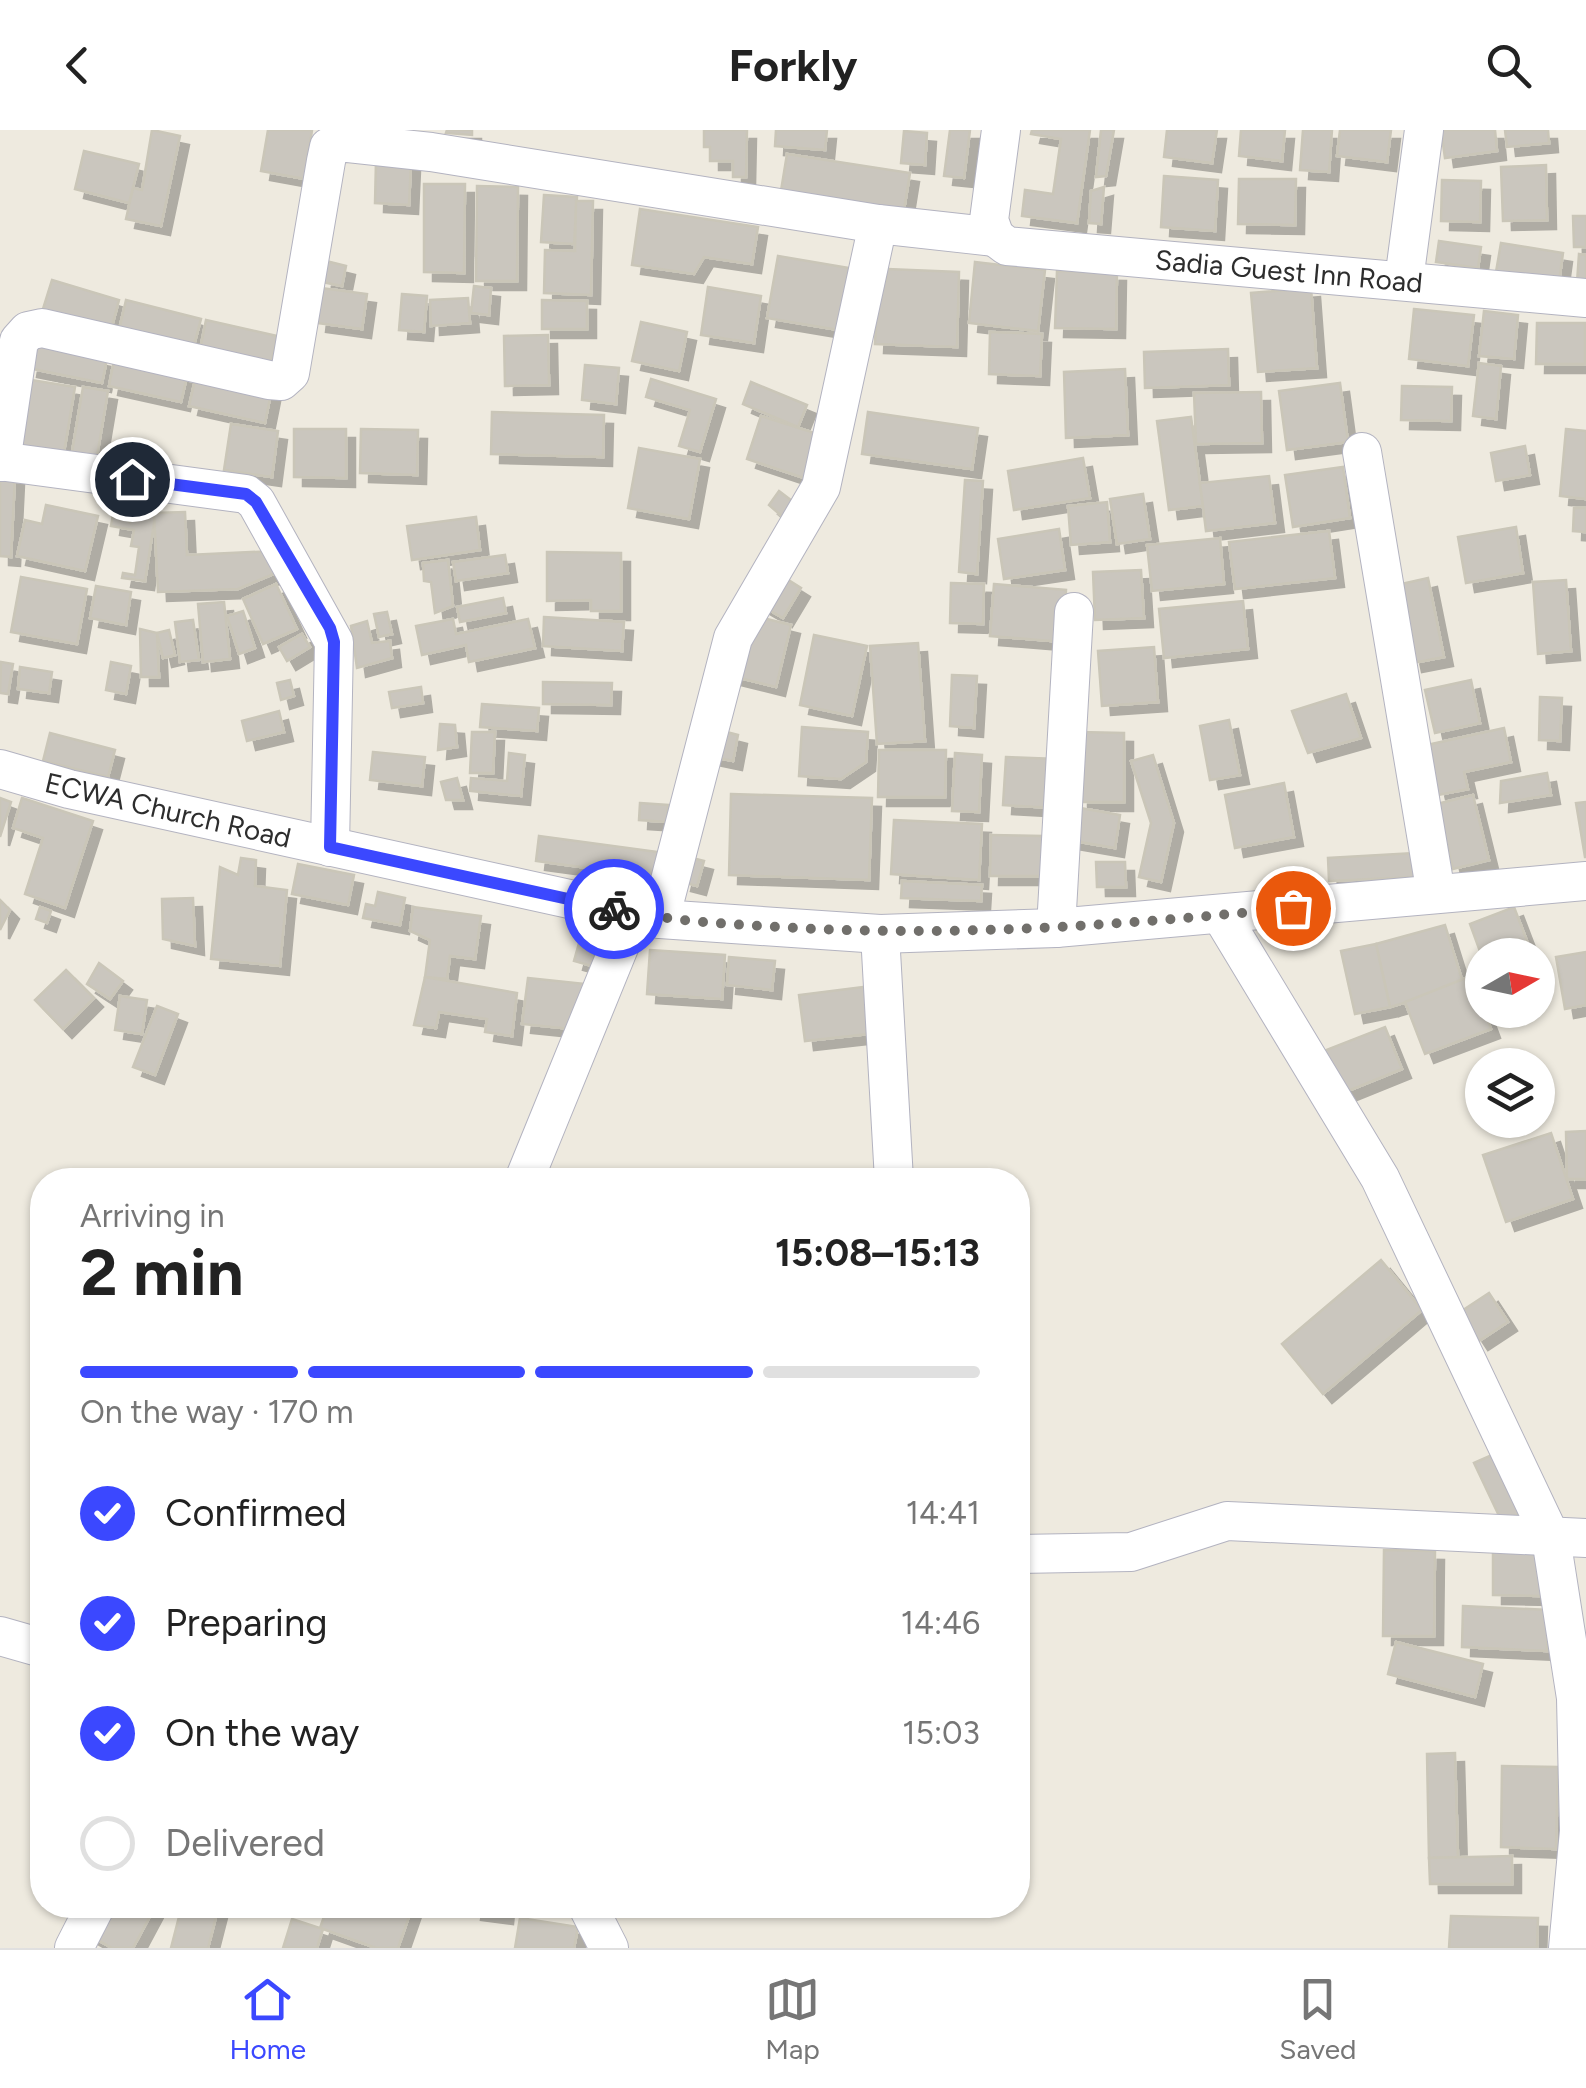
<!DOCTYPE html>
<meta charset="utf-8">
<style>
body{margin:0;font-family:Figtree,sans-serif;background:#f6f6f6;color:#222;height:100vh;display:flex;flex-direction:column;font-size:38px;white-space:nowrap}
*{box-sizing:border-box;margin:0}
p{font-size:32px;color:#767676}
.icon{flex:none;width:55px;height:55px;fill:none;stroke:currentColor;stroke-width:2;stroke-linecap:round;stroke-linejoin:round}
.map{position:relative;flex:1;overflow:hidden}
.panel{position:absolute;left:30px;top:1038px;width:1000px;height:750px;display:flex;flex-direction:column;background:#fff;border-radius:40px;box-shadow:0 2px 8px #0004}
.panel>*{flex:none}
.needle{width:65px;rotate:81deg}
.controls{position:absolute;left:1465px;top:808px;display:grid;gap:20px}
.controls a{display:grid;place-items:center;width:90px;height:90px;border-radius:50%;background:#fff;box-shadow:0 2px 8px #0004;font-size:50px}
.pin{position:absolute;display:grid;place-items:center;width:85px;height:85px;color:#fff;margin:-42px;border:5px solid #fff;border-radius:50%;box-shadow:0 2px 10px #0007}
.courier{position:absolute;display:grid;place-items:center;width:100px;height:100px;margin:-50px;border:8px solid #3b48ff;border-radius:50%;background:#fff;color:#222;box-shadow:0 2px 12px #0007}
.overview em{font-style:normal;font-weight:700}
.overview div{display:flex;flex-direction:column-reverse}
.overview{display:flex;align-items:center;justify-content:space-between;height:170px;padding:0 50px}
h1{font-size:65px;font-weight:700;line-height:75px}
.bar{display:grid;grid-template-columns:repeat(4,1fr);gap:15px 10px;align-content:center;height:120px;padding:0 50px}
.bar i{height:12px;border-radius:8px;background:#e0e0e0}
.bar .on{background:#3b48ff}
.bar p{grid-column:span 4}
ol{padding:0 50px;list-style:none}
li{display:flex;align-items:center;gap:30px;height:110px}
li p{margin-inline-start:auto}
li .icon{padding:10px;border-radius:50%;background:#3b48ff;color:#fff;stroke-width:4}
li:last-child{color:#767676}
li i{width:55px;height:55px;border:5px solid #e0e0e0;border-radius:50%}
header{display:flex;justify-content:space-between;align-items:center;height:130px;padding:0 50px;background:#fff;font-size:45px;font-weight:700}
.tabs{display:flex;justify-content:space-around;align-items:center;height:140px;border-top:2px solid #e0e0e0;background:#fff;font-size:28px;color:#767676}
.tabs a{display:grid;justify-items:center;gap:5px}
.tabs .on{color:#3b48ff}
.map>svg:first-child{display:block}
.building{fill:#cac6be;stroke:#cac6b8;stroke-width:2.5;filter:url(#shadow)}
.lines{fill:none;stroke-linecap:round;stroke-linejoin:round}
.street-casing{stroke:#b3b3c0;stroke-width:40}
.street{stroke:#fff;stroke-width:38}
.done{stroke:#716f6b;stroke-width:10;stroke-dasharray:0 18}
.route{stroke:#3b48ff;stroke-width:12}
.labels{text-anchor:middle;stroke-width:8;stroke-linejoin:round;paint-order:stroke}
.street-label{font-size:28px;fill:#2d2d2d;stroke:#fff}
</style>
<header><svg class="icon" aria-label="back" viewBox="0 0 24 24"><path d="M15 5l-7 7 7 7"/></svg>Forkly<svg class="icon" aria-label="search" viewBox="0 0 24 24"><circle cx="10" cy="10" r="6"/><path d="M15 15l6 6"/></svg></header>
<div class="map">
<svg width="1586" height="1818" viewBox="0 0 1586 1818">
<defs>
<filter id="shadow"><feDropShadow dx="9" dy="9" stdDeviation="0" flood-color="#0004"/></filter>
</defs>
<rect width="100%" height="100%" fill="#eeeadf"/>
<g class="building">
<polygon points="152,0 180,6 161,96 126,89 133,58 142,60"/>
<polygon points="268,0 312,0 305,49 261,41"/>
<polygon points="447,0 472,0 472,5 446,3"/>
<polygon points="704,0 747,0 746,47 733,47 733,31 710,31 710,17 704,17"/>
<polygon points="776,0 827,0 825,20 775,16"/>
<polygon points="950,0 970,0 964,48 944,46"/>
<polygon points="1032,0 1090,0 1077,93 1022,86 1025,60 1053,64 1061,9 1031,4"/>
<polygon points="1101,0 1114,0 1106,46 1096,47"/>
<polygon points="1167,0 1217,0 1212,33 1164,27"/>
<polygon points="1241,0 1285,0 1282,31 1239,26"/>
<polygon points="1303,0 1332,0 1329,42 1300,40"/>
<polygon points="1340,0 1391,0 1387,32 1337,26"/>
<polygon points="1441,0 1495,0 1497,21 1445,28"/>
<polygon points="1505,0 1548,0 1549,13 1507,17"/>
<polygon points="904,1 927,3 925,35 901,33"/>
<polygon points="84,21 139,34 129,73 75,59"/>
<polygon points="787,24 910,43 903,86 780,67"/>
<polygon points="376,31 411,32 409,75 375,73"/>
<polygon points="1546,35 1547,90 1503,91 1501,37"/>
<polygon points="1164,46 1218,50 1215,101 1161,97"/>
<polygon points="1239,49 1296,49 1295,95 1238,94"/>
<polygon points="1442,50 1481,51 1480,92 1441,91"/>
<polygon points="424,54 465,54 464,143 424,142"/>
<polygon points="477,56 518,57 517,151 476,151"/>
<polygon points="1104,57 1101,94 1089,93 1091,61"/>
<polygon points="544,65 577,67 574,114 541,112"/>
<polygon points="576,71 593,71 591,165 544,163 545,120 575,121"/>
<polygon points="640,79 758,97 752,134 704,127 694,144 632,135"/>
<polygon points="1573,86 1586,86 1586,117 1574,117"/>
<polygon points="1439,111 1481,117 1478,138 1436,132"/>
<polygon points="1501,113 1563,123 1559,152 1496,142"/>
<polygon points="1579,124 1586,125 1586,154 1577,153"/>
<polygon points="778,126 849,138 839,200 767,188"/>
<polygon points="326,131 346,136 342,156 322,152"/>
<polygon points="975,132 1045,140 1038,201 969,193"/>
<polygon points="887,139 959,142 957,217 875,214 878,150 886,151"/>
<polygon points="1057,141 1117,142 1116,199 1055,198"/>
<polygon points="52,150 119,170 111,200 43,179"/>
<polygon points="474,156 491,158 489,185 471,183"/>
<polygon points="708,157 761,166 754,213 701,205"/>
<polygon points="321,158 367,164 362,199 317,193"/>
<polygon points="1311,158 1317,238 1258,242 1251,163"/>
<polygon points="402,164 427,166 424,202 399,200"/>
<polygon points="468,168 470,193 431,196 430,170"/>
<polygon points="126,170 201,189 193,219 119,200"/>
<polygon points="542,170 587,171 587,199 542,199"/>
<polygon points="1414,179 1474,185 1468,236 1409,229"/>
<polygon points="1484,181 1518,185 1514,229 1479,226"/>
<polygon points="206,190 277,206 271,235 200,220"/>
<polygon points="641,192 687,202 679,241 632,231"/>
<polygon points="1537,193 1585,193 1585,234 1536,234"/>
<polygon points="990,202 1042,204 1040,246 989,244"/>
<polygon points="548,205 549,255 505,256 504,206"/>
<polygon points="32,214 107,229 102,253 28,238"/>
<polygon points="1228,219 1229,255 1145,258 1144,222"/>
<polygon points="114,230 187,246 181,272 109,256"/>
<polygon points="1479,233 1501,236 1496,289 1473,286"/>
<polygon points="585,235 619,238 616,274 582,270"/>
<polygon points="1125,239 1128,305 1066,308 1064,242"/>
<polygon points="196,246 271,263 265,293 189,276"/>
<polygon points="25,249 75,257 64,322 14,314"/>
<polygon points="651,249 716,269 700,322 679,316 690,280 646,267"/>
<polygon points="751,252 807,275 798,297 743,274"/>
<polygon points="1340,253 1348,312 1287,320 1279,261"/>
<polygon points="1402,256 1452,257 1451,291 1401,290"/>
<polygon points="83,257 108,261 94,344 70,334"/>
<polygon points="1261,262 1262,313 1196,314 1194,263"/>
<polygon points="492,282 604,285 603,327 491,324"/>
<polygon points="868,282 978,298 972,339 862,324"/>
<polygon points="761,286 821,305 807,349 747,329"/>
<polygon points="1191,287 1203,376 1169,380 1157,291"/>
<polygon points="231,294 278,301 272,347 224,340"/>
<polygon points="294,299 346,299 346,348 294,347"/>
<polygon points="361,299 418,300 417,345 360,343"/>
<polygon points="1566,299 1586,301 1586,369 1560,366"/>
<polygon points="1525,316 1530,345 1496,351 1491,323"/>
<polygon points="639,318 700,329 689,389 628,378"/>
<polygon points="1083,328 1090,368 1014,380 1008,341"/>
<polygon points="1343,337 1350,388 1293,397 1285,345"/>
<polygon points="0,345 15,346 11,427 0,426"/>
<polygon points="1269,346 1275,393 1206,401 1200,353"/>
<polygon points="965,350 983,351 977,444 959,442"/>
<polygon points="779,361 792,371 784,388 769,375"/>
<polygon points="1143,364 1150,409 1117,414 1110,369"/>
<polygon points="1107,372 1110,412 1071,415 1068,376"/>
<polygon points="46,375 98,386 85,441 17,426 25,390 42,394"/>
<polygon points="132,378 156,381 145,451 122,448 123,443 135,445 139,417 131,416 134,400 111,396 113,384 130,392"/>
<polygon points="1574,378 1586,378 1586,402 1573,401"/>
<polygon points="185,382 187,425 275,421 283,440 238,459 158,462 154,383"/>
<polygon points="476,387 480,420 412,430 407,396"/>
<polygon points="1516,397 1523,443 1466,453 1458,407"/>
<polygon points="1059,399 1065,440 1004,449 998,409"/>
<polygon points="1329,401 1335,448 1235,459 1229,412"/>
<polygon points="1220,408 1224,454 1152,461 1147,415"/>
<polygon points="547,422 621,423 621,481 591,481 591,470 547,471"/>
<polygon points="505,425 508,443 456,451 453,432"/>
<polygon points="448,430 453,476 435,483 431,452 424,451 423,433"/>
<polygon points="1141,440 1144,488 1095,490 1093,442"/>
<polygon points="779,444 801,458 783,488 761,475"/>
<polygon points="21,447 87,459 77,514 11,502"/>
<polygon points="1428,448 1444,527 1413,533 1397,455"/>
<polygon points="1566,450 1571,521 1538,524 1533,452"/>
<polygon points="951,453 984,454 983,494 950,493"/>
<polygon points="276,454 297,499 263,514 243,469"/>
<polygon points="994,454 1066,460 1063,512 990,506"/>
<polygon points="96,456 131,462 126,495 90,488"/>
<polygon points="503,468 506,483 460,492 457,477"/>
<polygon points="1243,471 1248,519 1164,528 1159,479"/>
<polygon points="224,472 230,529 203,532 198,474"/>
<polygon points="243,481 255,518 239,524 227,486"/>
<polygon points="387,482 392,504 379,507 374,484"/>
<polygon points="747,484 791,495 776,557 732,546"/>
<polygon points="544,487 624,492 622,521 543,516"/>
<polygon points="453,489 456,504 528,489 535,518 469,532 466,515 422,525 416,496"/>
<polygon points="193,490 199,530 180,532 175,492"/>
<polygon points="367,491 372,513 390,511 392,528 357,538 351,496"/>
<polygon points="140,499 157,503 159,547 141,547"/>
<polygon points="169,500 175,525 163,528 157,503"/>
<polygon points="302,504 310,517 287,531 279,517"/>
<polygon points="814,505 867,516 852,586 800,575"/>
<polygon points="918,513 925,611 877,614 870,516"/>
<polygon points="1154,517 1158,572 1102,576 1098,521"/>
<polygon points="1,532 13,534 8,564 0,563"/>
<polygon points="111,532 131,536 126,564 106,560"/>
<polygon points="20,537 52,542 49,563 18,559"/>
<polygon points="952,545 977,546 974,598 950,596"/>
<polygon points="290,550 294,566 281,570 277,553"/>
<polygon points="1471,550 1480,593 1435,603 1425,560"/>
<polygon points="543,552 612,553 611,575 543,574"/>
<polygon points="421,557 423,573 392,578 389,562"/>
<polygon points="1346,564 1361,608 1308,623 1292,581"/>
<polygon points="1540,567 1562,568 1560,611 1539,610"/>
<polygon points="482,574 539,578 537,601 480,597"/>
<polygon points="279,581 284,602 247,611 242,591"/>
<polygon points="1229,590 1240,645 1210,650 1200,596"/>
<polygon points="440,594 455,595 457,617 438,620"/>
<polygon points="802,597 868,602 866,632 841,649 799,646"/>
<polygon points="1504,598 1511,632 1464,642 1468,659 1438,665 1427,615"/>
<polygon points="715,599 738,605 733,631 709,626"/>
<polygon points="472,602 495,602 493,643 470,643"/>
<polygon points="1079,602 1124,603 1124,672 1079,672"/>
<polygon points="50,603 115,620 108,647 43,631"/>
<polygon points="879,620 946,620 945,667 878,667"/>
<polygon points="373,622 425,627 422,656 370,650"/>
<polygon points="509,623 525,625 521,666 470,661 471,648 507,651"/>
<polygon points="955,623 982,625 979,682 952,681"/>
<polygon points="1153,625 1174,693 1161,752 1139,747 1151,693 1131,631"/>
<polygon points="1006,627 1057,629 1054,678 1003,675"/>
<polygon points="1547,643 1551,665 1500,673 1501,651"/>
<polygon points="457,648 463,670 446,670 441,652"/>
<polygon points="1284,653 1294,707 1235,718 1225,665"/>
<polygon points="731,664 872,668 869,750 729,745"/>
<polygon points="1473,665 1489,730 1453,739 1437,674"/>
<polygon points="0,668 11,672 0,707"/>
<polygon points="22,668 93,691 65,778 25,764 43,708 13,698"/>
<polygon points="1586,672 1586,727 1585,727 1576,673"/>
<polygon points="640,673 668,675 667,692 639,690"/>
<polygon points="1069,676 1120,685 1115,718 1063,709"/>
<polygon points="894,690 982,694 979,750 891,744"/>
<polygon points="991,705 1043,706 1043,746 990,746"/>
<polygon points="539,706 658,722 655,747 536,731"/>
<polygon points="1414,723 1416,747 1329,751 1328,728"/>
<polygon points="688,727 704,731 697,756 682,752"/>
<polygon points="241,728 256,730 255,756 287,760 280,836 211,829 220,737 238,745"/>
<polygon points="1096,732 1125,732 1126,757 1097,757"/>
<polygon points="298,734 354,745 348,775 292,764"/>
<polygon points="902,751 982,755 981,771 901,768"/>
<polygon points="378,762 405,768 400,795 363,788 366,774 375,776"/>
<polygon points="193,768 195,816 163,809 162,769"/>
<polygon points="0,770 10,780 0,800"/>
<polygon points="40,777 51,781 47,793 36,789"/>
<polygon points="413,777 481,786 475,829 450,826 447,849 425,847 430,810 410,801"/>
<polygon points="1514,777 1527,811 1482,827 1470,794"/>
<polygon points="1445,795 1464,856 1390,877 1376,814"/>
<polygon points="581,806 606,813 599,838 574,831"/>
<polygon points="1376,814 1390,877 1355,884 1341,821"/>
<polygon points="650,820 725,825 722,869 647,864"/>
<polygon points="1586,822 1586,875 1565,879 1556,827"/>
<polygon points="729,827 775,831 772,860 727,855"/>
<polygon points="99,833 123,851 110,869 87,854"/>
<polygon points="66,840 94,868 63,899 35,870"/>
<polygon points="1471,846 1491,899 1425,924 1405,872"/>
<polygon points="425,847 517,863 512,906 485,902 487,889 439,882 436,898 414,895"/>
<polygon points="528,848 586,854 581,900 522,894"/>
<polygon points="864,857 869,904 805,911 799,865"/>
<polygon points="120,866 147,870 142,904 115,900"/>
<polygon points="157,876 178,884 155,945 133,937"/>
<polygon points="1385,897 1402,939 1343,963 1316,924"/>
<polygon points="1586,1001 1586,1049 1567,1049 1566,1002"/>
<polygon points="1551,1003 1573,1069 1506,1092 1483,1025"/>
<polygon points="1381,1130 1422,1180 1323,1264 1282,1214"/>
<polygon points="1489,1163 1508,1192 1479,1211 1460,1182"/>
<polygon points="1499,1322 1526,1381 1502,1392 1474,1333"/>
<polygon points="1493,1415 1546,1415 1546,1466 1493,1465"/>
<polygon points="1384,1420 1435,1421 1434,1506 1383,1506"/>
<polygon points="1463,1476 1549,1480 1547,1521 1462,1517"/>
<polygon points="1396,1512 1483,1534 1475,1567 1388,1544"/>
<polygon points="1455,1623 1458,1727 1429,1728 1427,1624"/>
<polygon points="1502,1636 1558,1637 1556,1719 1501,1717"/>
<polygon points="1512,1726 1512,1754 1430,1754 1429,1728"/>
<polygon points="103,1775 156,1775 133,1818 112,1818 87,1804"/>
<polygon points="182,1775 219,1775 208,1818 171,1818"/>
<polygon points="328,1775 351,1775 374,1784 377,1775 413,1775 398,1818 376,1818 320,1798"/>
<polygon points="473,1775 505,1775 504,1785 472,1781"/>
<polygon points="1451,1786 1538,1788 1537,1818 1449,1818"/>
<polygon points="520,1788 578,1797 574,1818 515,1818"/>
<polygon points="292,1789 323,1799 317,1818 283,1818"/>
</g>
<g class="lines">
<g class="street-casing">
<g id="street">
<polyline points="995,107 1007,116 1586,168"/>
<polyline points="995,107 989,90 1001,0"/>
<polyline points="1404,150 1424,0"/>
<polyline points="1362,322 1436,764"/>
<polyline points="0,331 246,364 256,372 334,512 330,717"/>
<polyline points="1,332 19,211 28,201 42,198 269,250 281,251 290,243 326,31 329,17 339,12 431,22 878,94 995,107"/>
<polyline points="0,639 69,659 660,789 880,804 1056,798 1586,751"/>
<polyline points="1221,785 1380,1048 1551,1408 1576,1568 1579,1701 1568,1818"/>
<polyline points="660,789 733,508 821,357 878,94"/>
<polyline points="1056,798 1074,482"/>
<polyline points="880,804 894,1050"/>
<polyline points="524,1050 633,783"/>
<polyline points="1018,1424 1131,1422 1227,1391 1586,1408"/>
<polyline points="0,1506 42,1518"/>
<polyline points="587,1775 609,1818"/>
<polyline points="74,1818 96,1775"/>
</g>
</g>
<use href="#street" class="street"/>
</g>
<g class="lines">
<path class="done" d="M 614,779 C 669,791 725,794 781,797 C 952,808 1122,795 1293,778"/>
<polyline class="route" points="132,349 246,364 256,372 330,498 334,512 330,717 614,779"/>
</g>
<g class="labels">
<g class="street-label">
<text transform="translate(1289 141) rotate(5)" y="10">Sadia Guest Inn Road</text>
<text transform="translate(168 680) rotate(13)" y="10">ECWA Church Road</text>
</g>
</g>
</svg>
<div class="controls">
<a><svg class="needle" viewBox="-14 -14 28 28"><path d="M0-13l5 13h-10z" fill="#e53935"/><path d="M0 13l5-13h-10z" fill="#767676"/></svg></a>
<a><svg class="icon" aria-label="layers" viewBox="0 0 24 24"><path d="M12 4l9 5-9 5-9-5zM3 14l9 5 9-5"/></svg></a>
</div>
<div class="pin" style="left:1293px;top:778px;background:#ea580c"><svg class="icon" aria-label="bag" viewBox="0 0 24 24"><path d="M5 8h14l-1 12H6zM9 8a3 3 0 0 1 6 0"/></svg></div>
<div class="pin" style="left:132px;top:349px;background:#1f2937"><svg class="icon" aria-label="home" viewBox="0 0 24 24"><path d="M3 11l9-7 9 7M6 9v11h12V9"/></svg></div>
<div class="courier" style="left:614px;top:779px"><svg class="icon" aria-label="bike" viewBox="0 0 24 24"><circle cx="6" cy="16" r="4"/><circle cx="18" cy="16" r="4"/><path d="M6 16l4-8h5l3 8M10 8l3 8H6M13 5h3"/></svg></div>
<section class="panel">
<div class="overview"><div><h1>2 min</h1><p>Arriving in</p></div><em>15:08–15:13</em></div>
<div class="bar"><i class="on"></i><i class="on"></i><i class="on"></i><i></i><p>On the way · 170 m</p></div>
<ol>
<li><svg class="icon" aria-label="check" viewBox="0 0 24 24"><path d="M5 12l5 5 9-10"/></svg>Confirmed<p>14:41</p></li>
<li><svg class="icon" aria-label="check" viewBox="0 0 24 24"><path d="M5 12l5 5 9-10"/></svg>Preparing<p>14:46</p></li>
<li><svg class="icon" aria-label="check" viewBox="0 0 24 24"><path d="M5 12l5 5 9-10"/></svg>On the way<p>15:03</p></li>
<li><i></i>Delivered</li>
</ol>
</section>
</div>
<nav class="tabs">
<a class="on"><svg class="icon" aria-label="home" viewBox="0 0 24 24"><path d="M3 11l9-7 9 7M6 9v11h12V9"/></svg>Home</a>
<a><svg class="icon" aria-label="map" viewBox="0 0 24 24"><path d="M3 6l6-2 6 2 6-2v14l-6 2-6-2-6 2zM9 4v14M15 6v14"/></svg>Map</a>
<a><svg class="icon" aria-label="saved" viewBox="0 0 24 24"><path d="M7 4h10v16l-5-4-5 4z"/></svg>Saved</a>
</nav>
